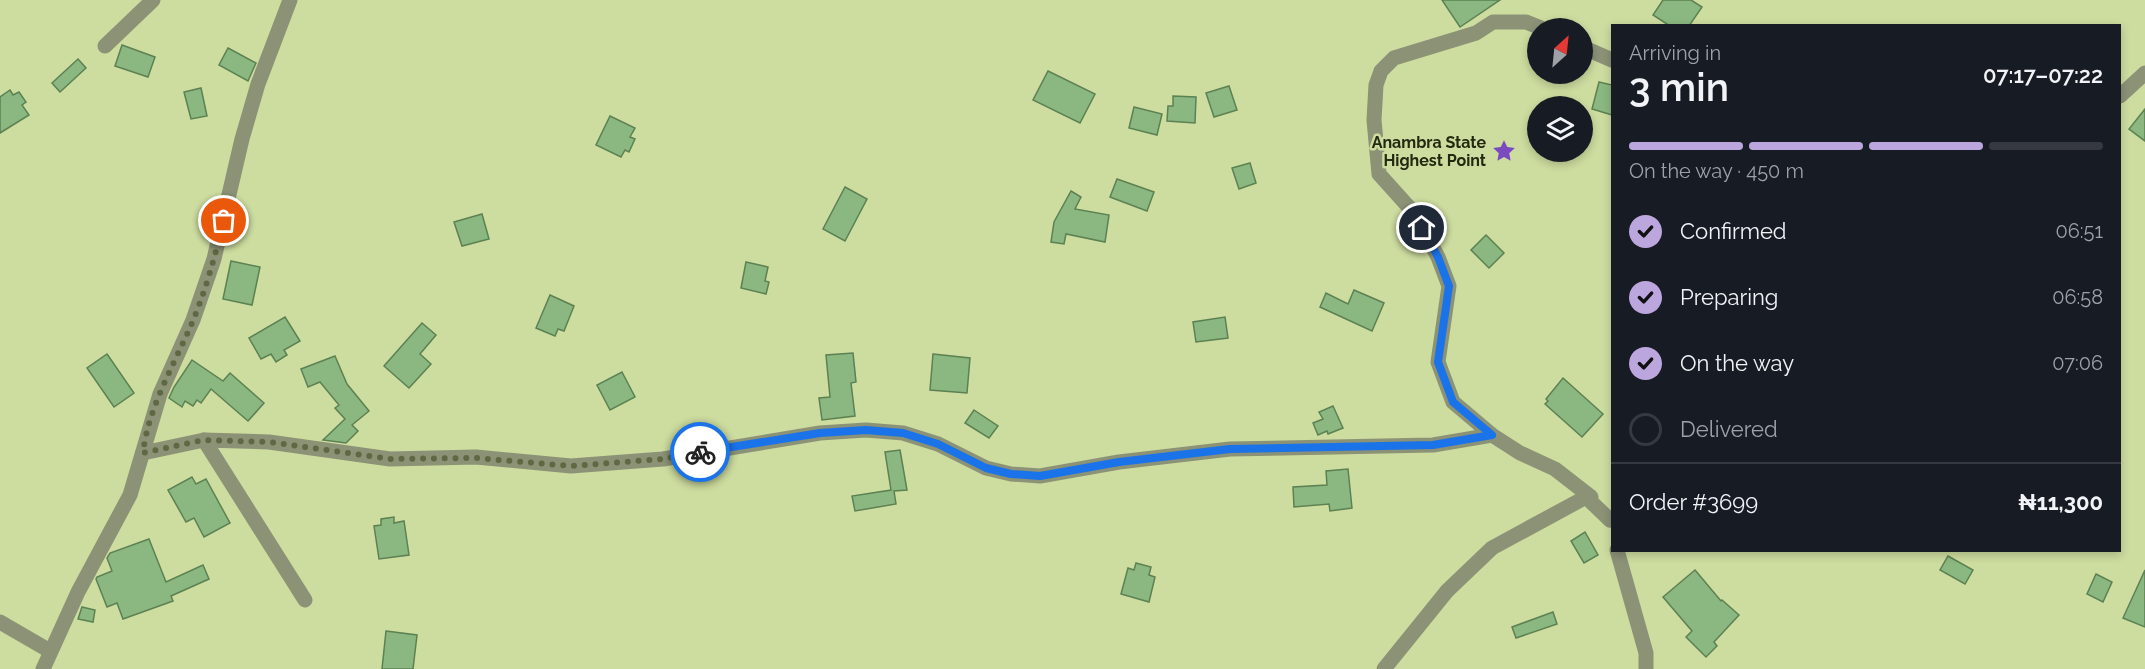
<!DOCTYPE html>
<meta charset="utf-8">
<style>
body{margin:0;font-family:Raleway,sans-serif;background:#242831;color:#f1f3f6;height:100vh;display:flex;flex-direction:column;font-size:22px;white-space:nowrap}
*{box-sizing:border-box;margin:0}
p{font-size:20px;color:#9ea1a6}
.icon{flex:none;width:33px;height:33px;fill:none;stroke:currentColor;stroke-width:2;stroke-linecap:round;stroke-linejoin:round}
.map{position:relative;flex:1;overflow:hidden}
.side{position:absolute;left:1611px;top:24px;width:510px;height:528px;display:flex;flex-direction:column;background:#171b24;border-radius:0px;box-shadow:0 3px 9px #0003}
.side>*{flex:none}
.needle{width:39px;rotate:27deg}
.buttons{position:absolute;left:1527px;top:18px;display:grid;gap:12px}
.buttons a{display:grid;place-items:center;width:66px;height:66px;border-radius:50%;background:#171b24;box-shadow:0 3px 9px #0003;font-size:30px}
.pin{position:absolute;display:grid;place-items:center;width:51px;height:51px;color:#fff;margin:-26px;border:3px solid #fff;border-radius:50%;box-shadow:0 2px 6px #0007}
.courier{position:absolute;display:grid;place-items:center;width:60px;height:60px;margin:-30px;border:4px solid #1a73e8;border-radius:50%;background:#fff;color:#222;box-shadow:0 2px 8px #0007}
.summary em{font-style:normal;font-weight:600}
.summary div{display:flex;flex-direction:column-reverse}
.summary{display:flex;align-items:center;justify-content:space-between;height:102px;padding:0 18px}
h1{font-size:39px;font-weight:600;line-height:45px}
.bar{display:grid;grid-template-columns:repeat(4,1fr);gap:9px 6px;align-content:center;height:72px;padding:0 18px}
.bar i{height:8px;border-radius:4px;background:#363941}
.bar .active{background:#bca6de}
.bar p{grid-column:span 4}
.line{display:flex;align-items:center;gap:15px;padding:0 18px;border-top:2px solid #363941}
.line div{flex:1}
ol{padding:0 18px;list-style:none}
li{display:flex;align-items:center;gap:18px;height:66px}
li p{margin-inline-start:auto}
li .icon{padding:6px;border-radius:50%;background:#bca6de;color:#111;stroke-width:4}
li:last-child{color:#9ea1a6}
li i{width:33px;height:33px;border:3px solid #363941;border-radius:50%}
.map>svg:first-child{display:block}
.building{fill:#8bb880;stroke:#5c8152;stroke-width:1.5}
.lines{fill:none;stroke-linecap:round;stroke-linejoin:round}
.minor{stroke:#8b9276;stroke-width:15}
.done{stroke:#5e6843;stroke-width:6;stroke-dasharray:0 10.8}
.route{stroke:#1a73e8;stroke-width:8}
.labels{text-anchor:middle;stroke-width:5;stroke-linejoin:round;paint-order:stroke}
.poi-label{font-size:16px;font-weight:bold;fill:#232911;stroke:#cddc9f;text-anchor:end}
</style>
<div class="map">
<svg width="2145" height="669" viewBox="0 0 2145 669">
<rect width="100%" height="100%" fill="#cddc9f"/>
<g class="building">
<polygon points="1442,0 1500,0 1460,27"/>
<polygon points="1663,0 1691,0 1702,7 1689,26 1670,26 1653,15"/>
<polygon points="122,45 155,57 148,77 115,66"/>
<polygon points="228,48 256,63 248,81 219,65"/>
<polygon points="78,59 86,68 60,92 52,83"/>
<polygon points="1048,71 1095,94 1080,123 1033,100"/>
<polygon points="1599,82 1612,85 1612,115 1592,109"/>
<polygon points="1229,86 1237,110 1214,117 1206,93"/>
<polygon points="201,88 207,116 191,119 184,92"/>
<polygon points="10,90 13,95 19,92 26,102 22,105 29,115 0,133 0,97"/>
<polygon points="1173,96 1196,97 1195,123 1167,121 1168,106 1173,106"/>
<polygon points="1134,107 1162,114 1157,135 1129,128"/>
<polygon points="2145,109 2145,141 2129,129"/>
<polygon points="610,116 635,128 630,137 635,139 629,152 625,150 621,157 596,145"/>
<polygon points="1250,163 1256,183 1239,189 1232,168"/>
<polygon points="1117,179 1154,192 1147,211 1110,197"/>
<polygon points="845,187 867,199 845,241 823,229"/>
<polygon points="1071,191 1081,197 1075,209 1109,215 1105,242 1066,234 1064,244 1051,242 1054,222"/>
<polygon points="482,214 489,239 462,246 454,222"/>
<polygon points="1486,235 1504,253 1489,268 1471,250"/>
<polygon points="231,261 260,267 252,305 223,299"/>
<polygon points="746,262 768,267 765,281 769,282 766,294 741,288"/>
<polygon points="1354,290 1384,303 1372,331 1320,307 1326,293 1348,304"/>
<polygon points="550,295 574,306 564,331 558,329 555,336 536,328"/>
<polygon points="285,317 300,341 284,350 287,355 276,362 271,354 261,359 249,338"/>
<polygon points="1225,317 1228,338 1196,342 1193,322"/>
<polygon points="422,323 436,335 420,354 431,364 409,388 384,366"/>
<polygon points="853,353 856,382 851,383 855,416 822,420 819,398 830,397 826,355"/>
<polygon points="107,354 134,393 114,407 87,368"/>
<polygon points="933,354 970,358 967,393 930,390"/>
<polygon points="335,356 347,384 369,411 352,425 358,431 346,443 323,440 345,419 335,408 339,405 320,382 308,387 301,369"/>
<polygon points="192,360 223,381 230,373 264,403 248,421 211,389 201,403 197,400 193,406 185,401 182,407 169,398 174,387"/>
<polygon points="622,372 635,397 610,410 597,385"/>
<polygon points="1563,378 1603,414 1582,437 1545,404 1548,401 1546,399"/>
<polygon points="1333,406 1343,428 1328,434 1327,431 1318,435 1313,423 1323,419 1319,412"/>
<polygon points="974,410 998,426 989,438 965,423"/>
<polygon points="900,450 907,490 894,491 896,504 855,511 852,496 891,490 885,452"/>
<polygon points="1348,469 1352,508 1330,511 1329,504 1294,507 1293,487 1327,485 1326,471"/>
<polygon points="192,477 196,484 206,479 230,523 204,537 194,518 186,522 168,490"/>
<polygon points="394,517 394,523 404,521 409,555 379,559 374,526 381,525 381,519"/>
<polygon points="1585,532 1598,555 1584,563 1571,541"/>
<polygon points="149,539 166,582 203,565 209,579 171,596 173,601 123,619 117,603 107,607 96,579 97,577 112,571 107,558 110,553"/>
<polygon points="1948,556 1973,570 1965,584 1940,570"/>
<polygon points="1136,563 1151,567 1149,575 1155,577 1149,602 1121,594 1128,568 1134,570"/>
<polygon points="1695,570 1721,601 1722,600 1739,615 1714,642 1717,646 1706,657 1686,637 1692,631 1663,597"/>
<polygon points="2145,570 2145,627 2123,618"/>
<polygon points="2096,574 2112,582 2103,602 2087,594"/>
<polygon points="82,607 95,610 93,622 78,619"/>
<polygon points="1553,612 1557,624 1516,638 1512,627"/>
<polygon points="386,631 417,635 413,669 382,669"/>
</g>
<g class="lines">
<g class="minor">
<polyline points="105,46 153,0"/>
<polyline points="1582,47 1612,60"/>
<polyline points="2120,96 2145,73"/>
<polyline points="1492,435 1453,402 1438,362 1449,286 1438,257 1415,214 1379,174 1374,120 1376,85 1381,71 1394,58 1476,33 1493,22 1526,22 1541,28"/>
<polyline points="204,440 305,600"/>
<polyline points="143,453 204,440 269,442 390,459 476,457 571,466 663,459 820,433 866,430 903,433 938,444 986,468 1011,474 1040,476 1119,462 1230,449 1433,445 1492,435 1520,453 1555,469 1591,497 1586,497"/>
<polyline points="1617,550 1646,653 1646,669"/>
<polyline points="0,622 50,651"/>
<polyline points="43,669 78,592 130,495 160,394 193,320 214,259 242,139 258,84 290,0"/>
<polyline points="1384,669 1447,591 1492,548 1586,497 1610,520 1612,519"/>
</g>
</g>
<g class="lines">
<path class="done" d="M 224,221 C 215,255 206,290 192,323 C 174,365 148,408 143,453 L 204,440 L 269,442 L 390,459 L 476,458 L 571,466 L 663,459 L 700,452"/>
<polyline class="route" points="700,452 820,433 866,430 903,433 938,444 986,468 1011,474 1040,476 1119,462 1230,449 1433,445 1492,435 1453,402 1438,362 1449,286 1438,257 1422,228"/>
</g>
<defs>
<g id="sight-bare" transform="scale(1.8)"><path d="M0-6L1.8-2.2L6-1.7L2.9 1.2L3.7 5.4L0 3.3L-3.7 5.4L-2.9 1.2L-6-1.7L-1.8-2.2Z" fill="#7b49c0" stroke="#cddc9f" stroke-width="2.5" paint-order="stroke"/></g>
</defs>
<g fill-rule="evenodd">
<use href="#sight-bare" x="1504" y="151"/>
</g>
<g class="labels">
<g class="poi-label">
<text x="1486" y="148">Anambra State<tspan x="1486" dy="18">Highest Point</tspan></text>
</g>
</g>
</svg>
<div class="buttons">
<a><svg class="needle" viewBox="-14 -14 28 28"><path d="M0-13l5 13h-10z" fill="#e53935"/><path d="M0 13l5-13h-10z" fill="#9ea1a6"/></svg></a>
<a><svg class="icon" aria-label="layers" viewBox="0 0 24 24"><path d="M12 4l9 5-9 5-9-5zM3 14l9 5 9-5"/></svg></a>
</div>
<div class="pin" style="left:224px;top:221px;background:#ea580c"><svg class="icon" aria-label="bag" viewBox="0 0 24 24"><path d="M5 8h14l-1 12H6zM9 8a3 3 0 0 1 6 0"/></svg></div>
<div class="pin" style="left:1422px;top:228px;background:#1f2937"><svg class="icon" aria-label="home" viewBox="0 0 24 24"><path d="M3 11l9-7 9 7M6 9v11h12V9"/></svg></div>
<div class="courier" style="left:700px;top:452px"><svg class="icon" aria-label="bike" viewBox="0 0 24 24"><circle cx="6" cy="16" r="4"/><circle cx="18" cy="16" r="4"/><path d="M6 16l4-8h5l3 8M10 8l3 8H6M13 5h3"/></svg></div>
<section class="side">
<div class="summary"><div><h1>3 min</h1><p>Arriving in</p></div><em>07:17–07:22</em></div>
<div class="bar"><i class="active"></i><i class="active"></i><i class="active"></i><i></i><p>On the way · 450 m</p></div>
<ol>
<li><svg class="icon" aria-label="check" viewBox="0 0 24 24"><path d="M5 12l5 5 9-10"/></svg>Confirmed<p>06:51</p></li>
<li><svg class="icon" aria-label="check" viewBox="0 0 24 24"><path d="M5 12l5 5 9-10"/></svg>Preparing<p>06:58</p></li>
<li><svg class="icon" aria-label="check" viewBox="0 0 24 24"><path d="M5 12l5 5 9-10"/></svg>On the way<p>07:06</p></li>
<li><i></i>Delivered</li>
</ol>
<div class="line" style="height:78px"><div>Order #3699</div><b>₦11,300</b></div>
</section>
</div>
